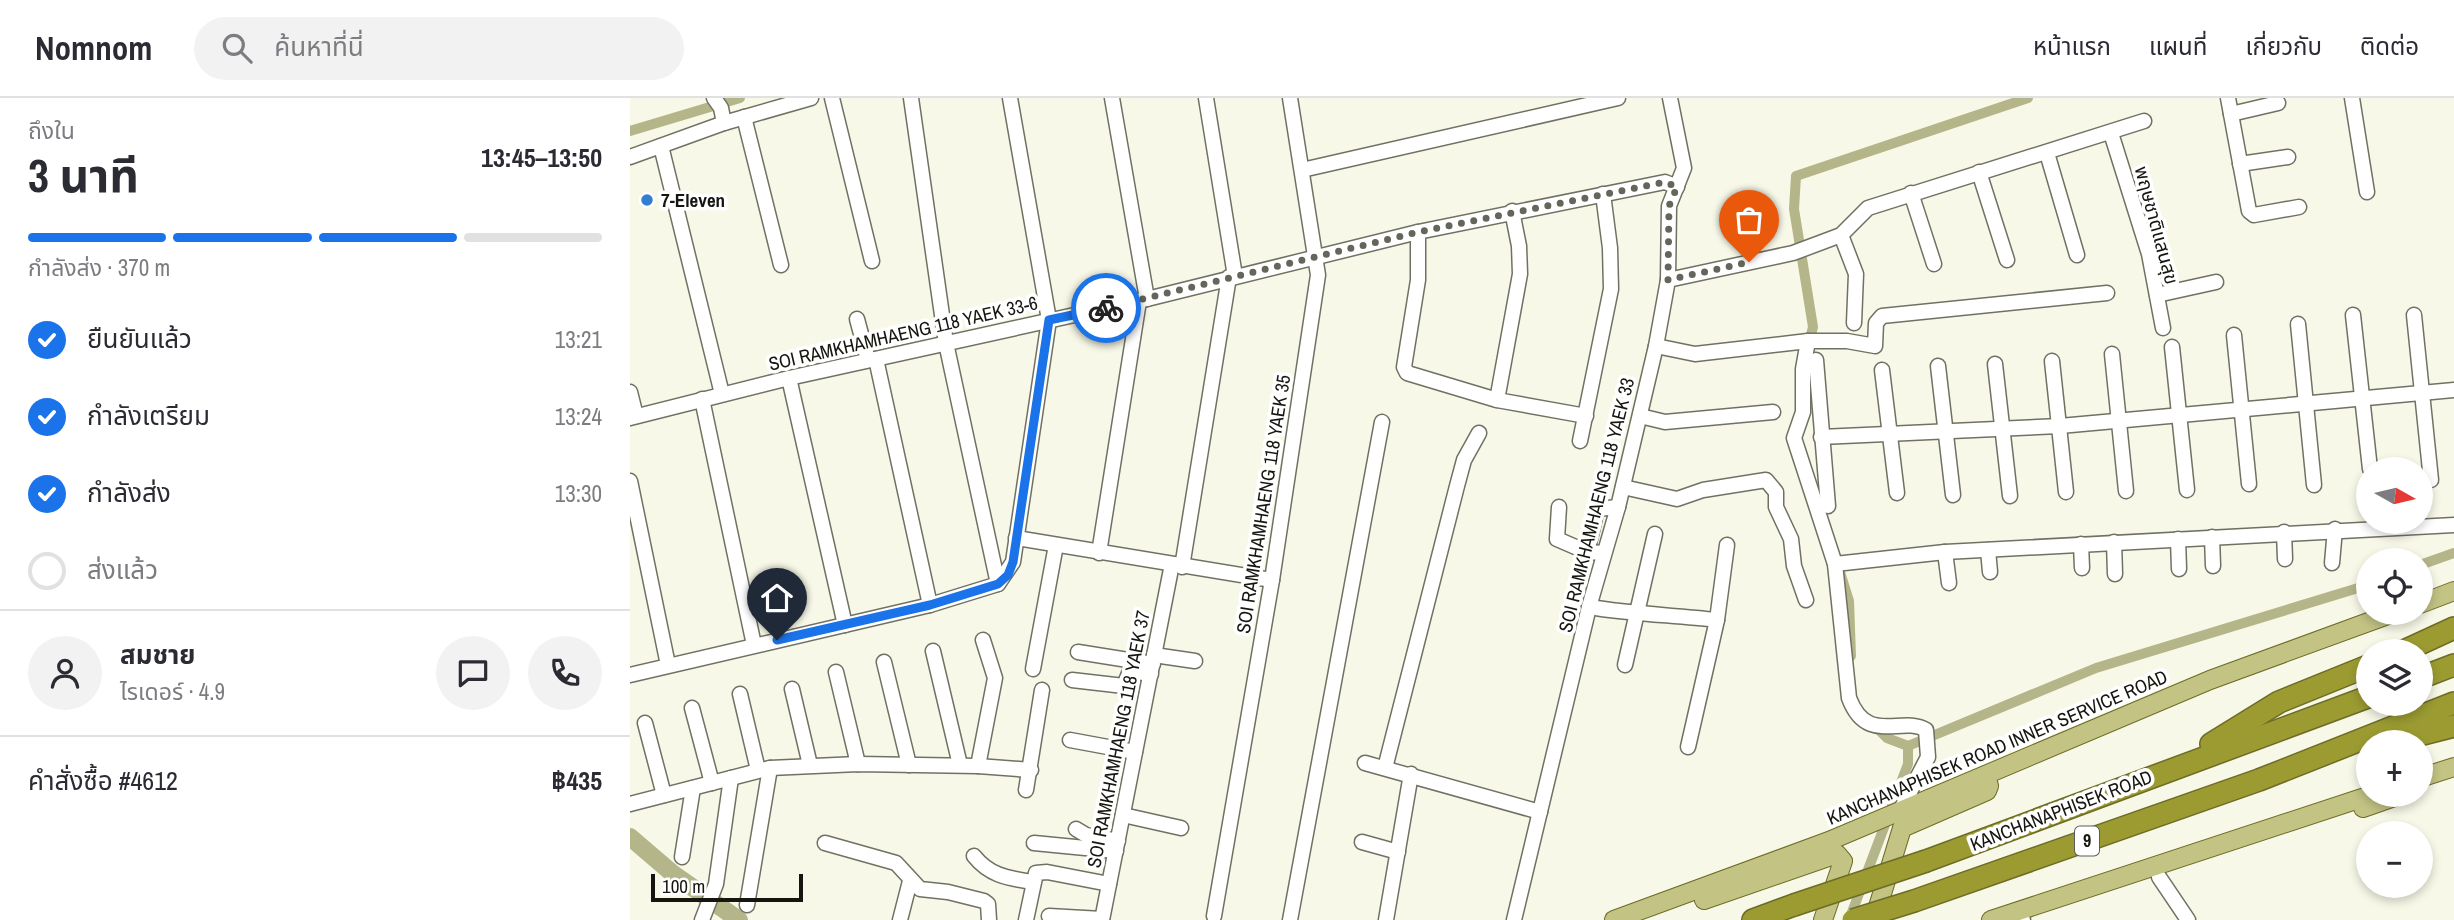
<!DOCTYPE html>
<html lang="th">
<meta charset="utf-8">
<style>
body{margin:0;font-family:"Archivo Narrow","Noto Sans Thai",sans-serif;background:#f2f2f3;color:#2b2b33;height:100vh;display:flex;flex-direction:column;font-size:26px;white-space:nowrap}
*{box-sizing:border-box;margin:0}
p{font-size:23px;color:#7c7c81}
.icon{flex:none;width:38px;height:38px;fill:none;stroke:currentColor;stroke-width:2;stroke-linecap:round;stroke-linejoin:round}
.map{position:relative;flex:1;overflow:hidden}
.details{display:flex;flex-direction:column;background:#fff;width:630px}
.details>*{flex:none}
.needle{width:46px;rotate:98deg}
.fabs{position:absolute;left:1726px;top:359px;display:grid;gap:14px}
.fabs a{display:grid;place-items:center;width:77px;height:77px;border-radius:50%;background:#fff;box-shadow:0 4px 10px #0003;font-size:35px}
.scale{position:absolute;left:21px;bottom:18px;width:152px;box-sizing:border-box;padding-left:7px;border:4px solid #151610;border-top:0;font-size:19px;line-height:24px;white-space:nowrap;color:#151610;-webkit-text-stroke:5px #fff;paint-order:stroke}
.pin{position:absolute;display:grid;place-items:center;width:60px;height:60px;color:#fff;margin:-72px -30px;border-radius:50% 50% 50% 0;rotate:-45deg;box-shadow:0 0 7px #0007}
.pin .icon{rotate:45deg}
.courier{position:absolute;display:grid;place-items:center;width:70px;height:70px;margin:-35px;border:5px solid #1a73e8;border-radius:50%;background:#fff;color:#222;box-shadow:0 2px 9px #0007}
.headline em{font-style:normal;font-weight:700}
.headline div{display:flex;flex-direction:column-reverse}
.headline{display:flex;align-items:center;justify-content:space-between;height:119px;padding:0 28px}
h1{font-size:46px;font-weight:700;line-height:52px}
.bar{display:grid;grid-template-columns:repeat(4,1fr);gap:10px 7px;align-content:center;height:84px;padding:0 28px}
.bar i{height:9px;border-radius:5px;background:#e1e1e2}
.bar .active{background:#1a73e8}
.bar p{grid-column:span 4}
.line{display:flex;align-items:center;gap:18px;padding:0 28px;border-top:2px solid #e1e1e2}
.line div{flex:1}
.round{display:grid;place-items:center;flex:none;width:74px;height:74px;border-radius:37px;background:#f2f2f3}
ol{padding:0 28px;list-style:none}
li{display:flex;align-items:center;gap:21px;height:77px}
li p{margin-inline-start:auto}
li .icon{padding:7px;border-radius:50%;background:#1a73e8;color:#fff;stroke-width:4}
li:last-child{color:#7c7c81}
li i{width:38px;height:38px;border:4px solid #e1e1e2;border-radius:50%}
header{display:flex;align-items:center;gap:42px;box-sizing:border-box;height:98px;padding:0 35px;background:#fff;border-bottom:2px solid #e1e1e2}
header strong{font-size:33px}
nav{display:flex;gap:38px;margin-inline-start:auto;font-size:24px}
.search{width:490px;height:63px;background:#f2f2f3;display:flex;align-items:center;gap:18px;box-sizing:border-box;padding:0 24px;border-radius:38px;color:#7c7c81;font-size:26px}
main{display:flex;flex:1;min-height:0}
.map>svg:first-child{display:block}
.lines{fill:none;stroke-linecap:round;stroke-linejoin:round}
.canal{stroke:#b4b689;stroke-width:10}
.river{stroke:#b4b689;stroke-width:18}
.minor-casing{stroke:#717163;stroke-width:17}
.major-casing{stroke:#6c6c26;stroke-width:20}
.highway-casing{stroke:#6c6c26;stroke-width:24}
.minor{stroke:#fff;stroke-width:14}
.major{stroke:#c3c384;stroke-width:18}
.highway{stroke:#9b9b32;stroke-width:21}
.highway-bridge-casing{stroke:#6c6c26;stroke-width:24;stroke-linecap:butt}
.highway-bridge{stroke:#9b9b32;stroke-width:21}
.done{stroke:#64655b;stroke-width:7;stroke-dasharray:0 12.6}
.route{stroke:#1a73e8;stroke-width:9}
.poi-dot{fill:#327fcf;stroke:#fff;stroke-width:2.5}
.labels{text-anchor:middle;stroke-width:7;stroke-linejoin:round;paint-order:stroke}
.shield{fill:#fff;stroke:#5b5c58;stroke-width:2}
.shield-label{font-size:18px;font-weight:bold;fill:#151610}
.poi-label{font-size:19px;font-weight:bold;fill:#151610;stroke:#fff;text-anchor:start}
.street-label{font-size:19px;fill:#151610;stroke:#fff}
</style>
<header>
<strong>Nomnom</strong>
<div class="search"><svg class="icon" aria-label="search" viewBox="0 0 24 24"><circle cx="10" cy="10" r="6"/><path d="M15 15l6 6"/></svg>ค้นหาที่นี่</div>
<nav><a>หน้าแรก</a><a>แผนที่</a><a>เกี่ยวกับ</a><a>ติดต่อ</a></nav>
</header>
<main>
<section class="details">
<div class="headline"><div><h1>3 นาที</h1><p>ถึงใน</p></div><em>13:45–13:50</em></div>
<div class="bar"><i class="active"></i><i class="active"></i><i class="active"></i><i></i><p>กำลังส่ง · 370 m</p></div>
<ol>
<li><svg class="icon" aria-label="check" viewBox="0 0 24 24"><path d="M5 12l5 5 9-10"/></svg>ยืนยันแล้ว<p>13:21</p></li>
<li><svg class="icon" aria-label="check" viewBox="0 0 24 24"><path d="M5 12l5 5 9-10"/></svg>กำลังเตรียม<p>13:24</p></li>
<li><svg class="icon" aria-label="check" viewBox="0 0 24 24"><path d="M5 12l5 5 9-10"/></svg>กำลังส่ง<p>13:30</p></li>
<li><i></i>ส่งแล้ว</li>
</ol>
<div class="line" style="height:126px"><a class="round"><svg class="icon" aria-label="person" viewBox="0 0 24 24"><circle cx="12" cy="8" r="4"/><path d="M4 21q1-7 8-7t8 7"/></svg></a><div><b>สมชาย</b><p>ไรเดอร์ · 4.9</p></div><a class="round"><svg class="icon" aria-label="chat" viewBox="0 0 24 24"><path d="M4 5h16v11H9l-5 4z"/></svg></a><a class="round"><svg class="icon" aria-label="phone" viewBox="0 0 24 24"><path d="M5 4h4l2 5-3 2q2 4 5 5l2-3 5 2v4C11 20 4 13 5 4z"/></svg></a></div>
<div class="line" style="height:91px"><div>คำสั่งซื้อ #4612</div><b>฿435</b></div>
</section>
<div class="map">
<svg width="1824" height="822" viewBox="0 0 1824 822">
<rect width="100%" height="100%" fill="#f7f8e7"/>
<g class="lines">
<g class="canal">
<polyline points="0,33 110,0"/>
<polyline points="1178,249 1183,229 1164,111 1166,78 1398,0"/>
<polyline points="1790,467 1824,455"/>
<polyline points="1210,474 1219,503 1221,558"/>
<polyline points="1278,648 1466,570 1738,487"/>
<polyline points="1219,822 1278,666 1278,648 1257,640 1244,627"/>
</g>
<polyline class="river" points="0,739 42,775 109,822"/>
<g class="minor-casing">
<g id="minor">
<polyline points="84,0 91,10 94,25"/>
<polyline points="202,0 242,163"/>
<polyline points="482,0 517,201"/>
<polyline points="576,0 605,178"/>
<polyline points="1598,0 1619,113 1624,117 1669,109"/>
<polyline points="1722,0 1737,94"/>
<polyline points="1601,16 1648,5"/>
<polyline points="114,19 151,167"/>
<polyline points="1481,35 1519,156 1533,230"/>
<polyline points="31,48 92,296"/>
<polyline points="1417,55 1447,157"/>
<polyline points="0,59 94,25 181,0"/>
<polyline points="1610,66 1658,59"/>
<polyline points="672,72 988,0"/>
<polyline points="1349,74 1377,162"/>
<polyline points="1281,95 1304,166"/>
<polyline points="788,134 788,182 774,269 777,275 867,302 956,318"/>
<polyline points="1211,137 1226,176 1224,225"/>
<polyline points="1038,182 1163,155 1211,137 1238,110 1514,23"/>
<polyline points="1527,197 1586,184"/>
<polyline points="1723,217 1740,371"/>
<polyline points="1784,217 1801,382"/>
<polyline points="227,221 238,262"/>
<polyline points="1668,226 1684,387"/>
<polyline points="1604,237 1619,386"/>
<path d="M 1178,243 L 1173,271 L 1173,314 L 1164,340 L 1205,466 L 1219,600 C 1237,648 1272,617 1296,632 L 1298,659 L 1270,713"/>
<polyline points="1026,248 1065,256 1178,243 1217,243 1245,248 1246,225 1252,218 1477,195"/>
<polyline points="1542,249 1557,392"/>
<polyline points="1482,256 1496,393"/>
<polyline points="246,261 300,507"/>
<polyline points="1186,262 1198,408"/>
<polyline points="1422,263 1436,394"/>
<polyline points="1365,266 1380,398"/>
<polyline points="1308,268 1323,397"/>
<polyline points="1252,272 1267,395"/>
<polyline points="159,280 215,527"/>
<polyline points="0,294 6,318"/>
<polyline points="72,301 124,547"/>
<polyline points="867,302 890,176 889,148 882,113"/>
<polyline points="1010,318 1035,324 1143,314"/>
<polyline points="0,320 159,280 517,201 788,134 1035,84 1047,89"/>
<polyline points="1191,339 1430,328 1824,292"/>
<polyline points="950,343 981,191 980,150 973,96"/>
<polyline points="0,383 38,567"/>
<polyline points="993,389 1047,401 1073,392 1136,382 1146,394 1146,409 1161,441 1164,468 1176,502"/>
<polyline points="929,409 927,441 957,454 974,455"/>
<polyline points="1654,434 1655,461"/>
<polyline points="1582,439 1583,468"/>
<polyline points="386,440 642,482"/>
<polyline points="1548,441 1549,471"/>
<polyline points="1484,444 1485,476"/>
<polyline points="1451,446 1452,470"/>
<polyline points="1358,452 1360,474"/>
<polyline points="957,454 967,411 988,409"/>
<polyline points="1315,454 1319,485"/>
<polyline points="469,455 509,203"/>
<polyline points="1702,465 1705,431"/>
<polyline points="1205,466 1315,454 1824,427"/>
<polyline points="552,469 599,179"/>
<polyline points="368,486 383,464 419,222 380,0"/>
<path d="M 959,509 C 1002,516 1043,517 1087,522"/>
<polyline points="303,553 330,667"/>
<polyline points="448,554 523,566"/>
<polyline points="524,557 565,563"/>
<polyline points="254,564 279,667"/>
<polyline points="995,567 1025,436"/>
<polyline points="403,571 426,447"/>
<polyline points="206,574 228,666"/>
<polyline points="0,577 300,507 368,486 316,245 281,0"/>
<polyline points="442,582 494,588 500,573 521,576"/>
<polyline points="162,591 180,667"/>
<polyline points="110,596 128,672"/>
<polyline points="62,610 82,685"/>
<polyline points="15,625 34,697"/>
<polyline points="440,642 505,654"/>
<polyline points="1058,649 1087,522 1097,447"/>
<polyline points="735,665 910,714"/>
<polyline points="348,668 365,580 353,542"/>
<polyline points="755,670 827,388 834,362 849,335"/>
<polyline points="396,692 412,592"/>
<polyline points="0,706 140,670 228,666 348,668 401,672"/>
<polyline points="493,717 551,730"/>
<polyline points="446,731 456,737 488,743"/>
<polyline points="732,744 768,754"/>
<polyline points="195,745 266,765 290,791 318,794 354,803 358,806 359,822"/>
<polyline points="404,745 486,753"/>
<path d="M 344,758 C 360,778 378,780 402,784"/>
<polyline points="52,759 63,690"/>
<polyline points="1529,779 1558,822"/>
<polyline points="117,807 140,670"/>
<polyline points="419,818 472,821"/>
<polyline points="584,818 642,482 688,177 660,0"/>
<polyline points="1392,821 1393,822"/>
<polyline points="72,822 86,786 101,680"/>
<polyline points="270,822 280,783"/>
<polyline points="396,822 406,775 417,774 479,786"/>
<polyline points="472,822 542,466"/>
<polyline points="660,822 752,324"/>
<polyline points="756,822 781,676"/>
<polyline points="884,822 959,509 988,409 1026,248 1038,182 1039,108 1054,70 1040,0"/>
</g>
</g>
<g class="major-casing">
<g id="major">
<polyline points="1790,506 1824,493"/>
<polyline points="1790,680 1824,669"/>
<polyline points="1733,710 1773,696"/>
<polyline points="1074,802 1207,756 1213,763 1193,822"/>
<polyline points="984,822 1199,743 1580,582 1766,514"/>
<polyline points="1244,822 1272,730 1357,693 1359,688 1356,677"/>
<polyline points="1361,822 1744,696"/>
</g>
</g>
<g class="highway-casing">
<g id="highway">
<polyline points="1774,553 1824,530"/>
<polyline points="1790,580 1824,567"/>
<polyline points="1762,644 1824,628"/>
<polyline points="1581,646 1649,604 1738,568"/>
<polyline points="1296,763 1738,599"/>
<polyline points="1284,803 1629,682 1824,605"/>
<polyline points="1123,822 1164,807"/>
</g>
</g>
<use href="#minor" class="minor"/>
<use href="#major" class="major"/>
<use href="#highway" class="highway"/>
<g class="highway-bridge-casing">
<g id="highway-bridge">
<polyline points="1164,807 1296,763"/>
<polyline points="1223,822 1284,803"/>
</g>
</g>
<use href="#highway-bridge" class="highway-bridge"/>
</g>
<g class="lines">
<polyline class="done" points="476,210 788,134 1035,84 1047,89 1039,108 1038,182 1119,164"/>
<polyline class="route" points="147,542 300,507 368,486 378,477 383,464 419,222 476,210"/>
</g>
<circle class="poi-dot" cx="17" cy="102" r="7"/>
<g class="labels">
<rect class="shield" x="1445" y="728.5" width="24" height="29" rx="5"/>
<g class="shield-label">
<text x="1457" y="749">9</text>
</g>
<g class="poi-label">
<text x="31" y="109">7-Eleven</text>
</g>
<g class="street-label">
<text transform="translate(1527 127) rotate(75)" y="7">พฤษชาติแสนสุข</text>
<text transform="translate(273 235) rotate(-13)" y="7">SOI RAMKHAMHAENG 118 YAEK 33-6</text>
<text transform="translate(633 406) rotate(-81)" y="7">SOI RAMKHAMHAENG 118 YAEK 35</text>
<text transform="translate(966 407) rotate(-76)" y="7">SOI RAMKHAMHAENG 118 YAEK 33</text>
<text transform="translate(488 641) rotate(-79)" y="7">SOI RAMKHAMHAENG 118 YAEK 37</text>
<text transform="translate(1367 649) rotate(-23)" y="7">KANCHANAPHISEK ROAD INNER SERVICE ROAD</text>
<text transform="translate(1431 712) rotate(-21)" y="7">KANCHANAPHISEK ROAD</text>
</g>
</g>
</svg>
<div class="fabs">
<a><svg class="needle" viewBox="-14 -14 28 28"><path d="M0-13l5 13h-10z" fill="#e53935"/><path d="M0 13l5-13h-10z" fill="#7c7c81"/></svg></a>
<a><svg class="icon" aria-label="locate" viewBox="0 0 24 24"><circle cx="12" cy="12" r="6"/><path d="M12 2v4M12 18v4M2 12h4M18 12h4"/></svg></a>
<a><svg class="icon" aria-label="layers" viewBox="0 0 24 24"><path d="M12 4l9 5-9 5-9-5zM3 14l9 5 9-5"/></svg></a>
<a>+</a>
<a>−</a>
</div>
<div class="scale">100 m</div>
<div class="pin" style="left:1119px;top:164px;background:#ea580c"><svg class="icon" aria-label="bag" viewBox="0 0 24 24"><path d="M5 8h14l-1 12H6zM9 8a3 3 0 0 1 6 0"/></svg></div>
<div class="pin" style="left:147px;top:542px;background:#1f2937"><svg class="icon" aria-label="home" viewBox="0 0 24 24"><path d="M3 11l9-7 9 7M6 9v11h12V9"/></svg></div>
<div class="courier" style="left:476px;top:210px"><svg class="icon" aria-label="bike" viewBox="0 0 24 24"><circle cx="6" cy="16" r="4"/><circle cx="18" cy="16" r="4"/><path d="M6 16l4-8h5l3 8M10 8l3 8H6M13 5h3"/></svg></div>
</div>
</main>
